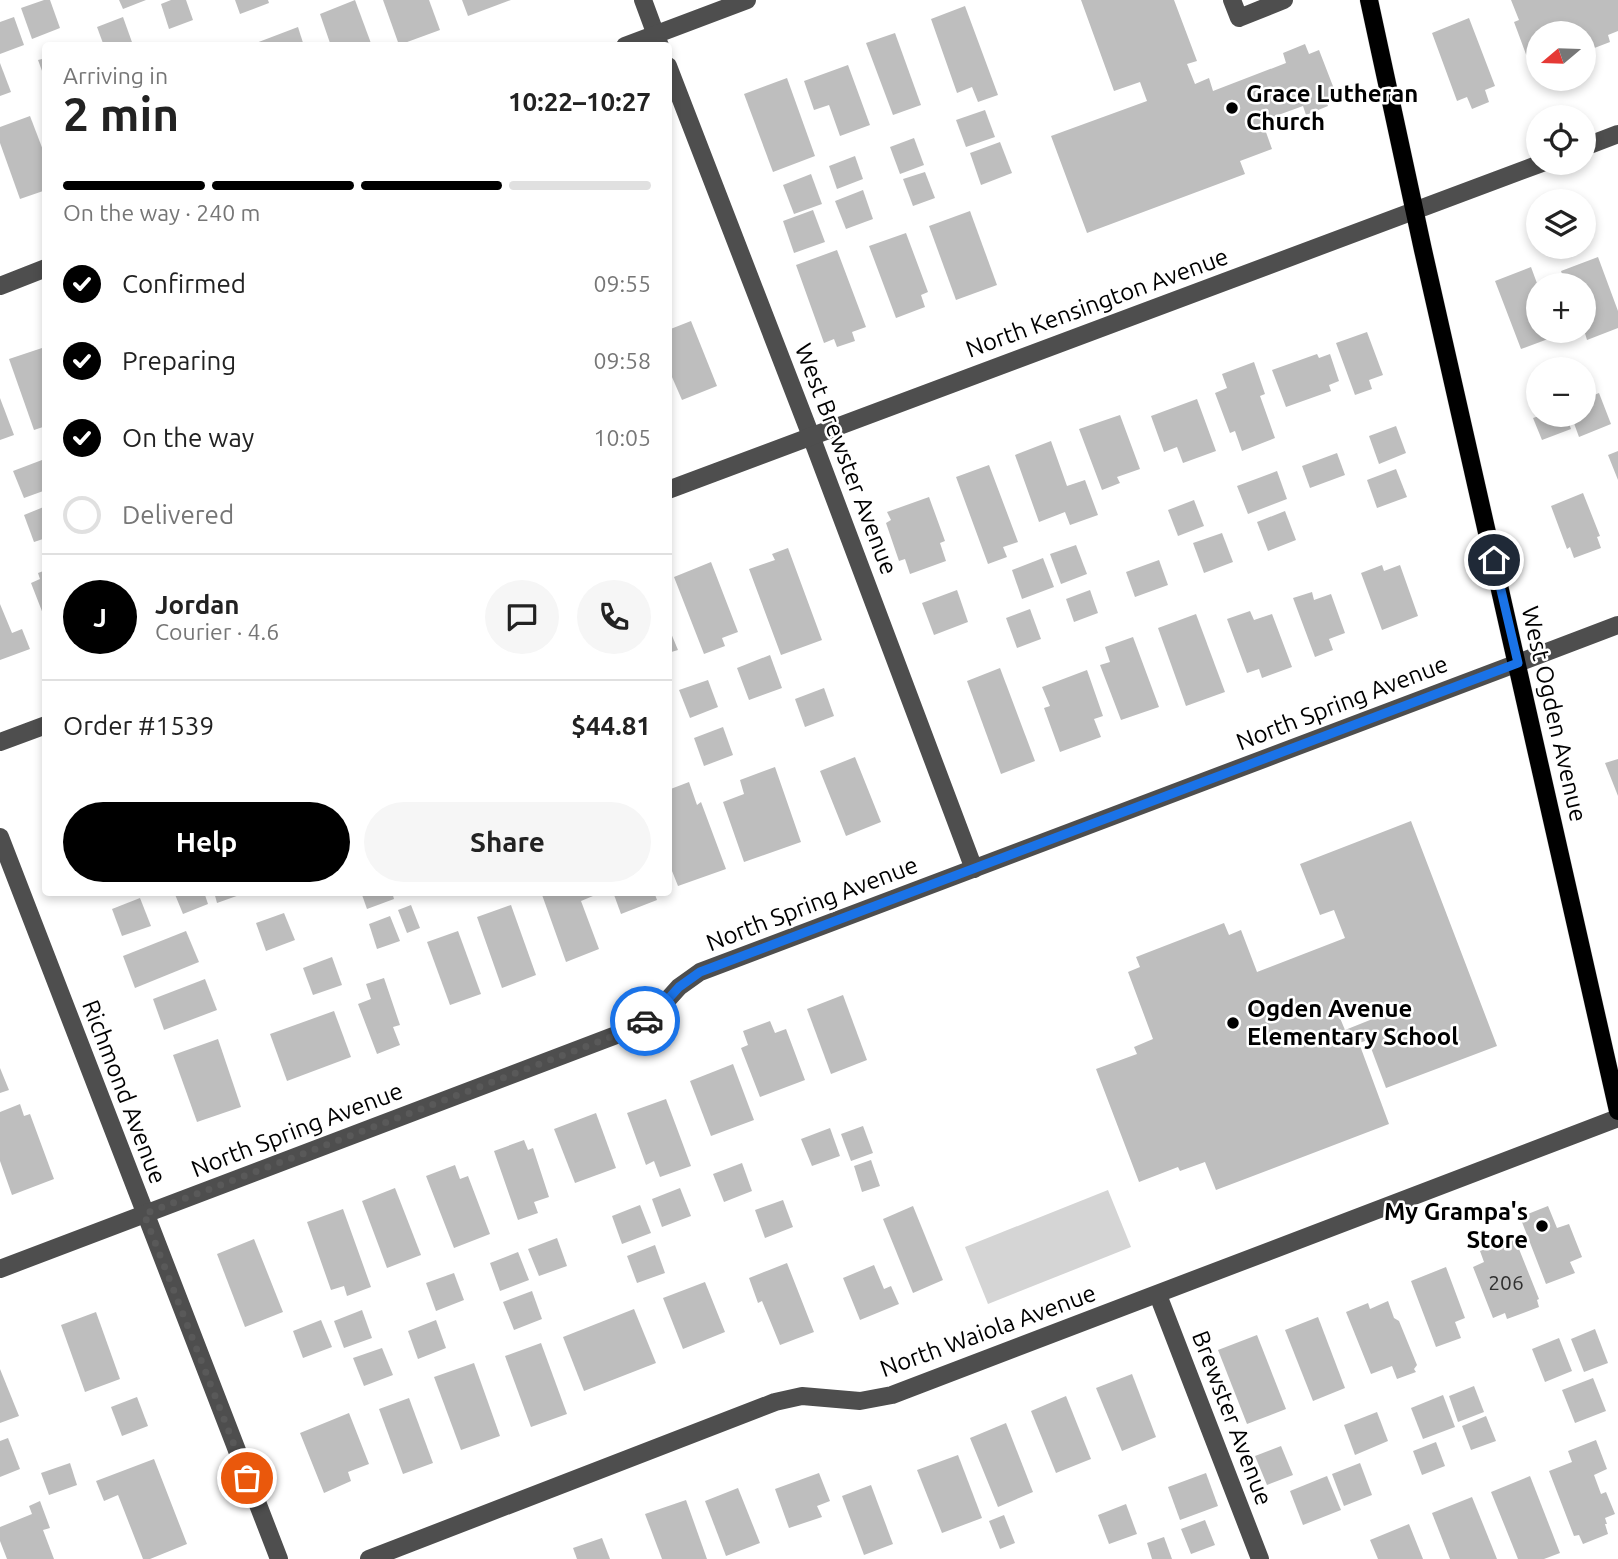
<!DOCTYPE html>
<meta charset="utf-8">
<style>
body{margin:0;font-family:Ubuntu,sans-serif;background:#f6f6f6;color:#222;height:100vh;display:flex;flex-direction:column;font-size:26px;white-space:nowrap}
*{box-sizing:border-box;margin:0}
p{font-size:23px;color:#767676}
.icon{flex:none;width:38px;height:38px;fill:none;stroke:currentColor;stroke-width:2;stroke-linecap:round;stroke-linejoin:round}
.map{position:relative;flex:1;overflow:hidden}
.details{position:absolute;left:42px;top:42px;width:630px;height:854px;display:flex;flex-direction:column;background:#fff;border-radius:7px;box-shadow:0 4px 10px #0003}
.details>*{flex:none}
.needle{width:46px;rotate:251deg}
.fabs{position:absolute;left:1526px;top:21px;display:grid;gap:14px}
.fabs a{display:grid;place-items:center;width:70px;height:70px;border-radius:50%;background:#fff;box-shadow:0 4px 10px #0003;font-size:35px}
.pin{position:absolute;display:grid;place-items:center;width:60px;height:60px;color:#fff;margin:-30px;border:4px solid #fff;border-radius:50%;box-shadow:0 2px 7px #0007}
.courier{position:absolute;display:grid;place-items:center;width:70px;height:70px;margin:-35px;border:5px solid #1a73e8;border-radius:50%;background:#fff;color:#222;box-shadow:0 2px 9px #0007}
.headline em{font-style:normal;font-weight:700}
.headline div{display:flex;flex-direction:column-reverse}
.headline{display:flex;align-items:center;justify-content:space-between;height:119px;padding:0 21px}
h1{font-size:46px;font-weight:700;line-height:52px}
.bar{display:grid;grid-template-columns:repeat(4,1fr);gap:10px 7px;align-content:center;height:84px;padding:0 21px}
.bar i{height:9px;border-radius:5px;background:#e0e0e0}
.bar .on{background:#000}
.bar p{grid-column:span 4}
.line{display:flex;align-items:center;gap:18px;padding:0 21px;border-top:2px solid #e0e0e0}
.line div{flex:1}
.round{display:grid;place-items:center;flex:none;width:74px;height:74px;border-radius:37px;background:#f6f6f6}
ol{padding:0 21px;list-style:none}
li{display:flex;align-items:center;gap:21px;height:77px}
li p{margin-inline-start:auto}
li .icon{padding:7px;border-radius:50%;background:#000;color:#fff;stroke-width:4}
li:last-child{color:#767676}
li i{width:38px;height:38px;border:4px solid #e0e0e0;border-radius:50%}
.cta{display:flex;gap:14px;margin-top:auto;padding:14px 21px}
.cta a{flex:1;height:80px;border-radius:42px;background:#000;color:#fff;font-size:28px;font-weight:700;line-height:80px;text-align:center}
.cta a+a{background:#f6f6f6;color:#222}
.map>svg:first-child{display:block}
.green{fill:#d5d5d5}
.building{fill:#bebebe;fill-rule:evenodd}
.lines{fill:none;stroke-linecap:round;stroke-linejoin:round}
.major-casing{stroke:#dbdbdb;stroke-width:19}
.minor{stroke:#4e4e4e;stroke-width:18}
.major{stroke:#000;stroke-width:18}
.done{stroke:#595959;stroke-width:7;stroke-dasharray:0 12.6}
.route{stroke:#1a73e8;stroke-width:9}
.poi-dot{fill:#000;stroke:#fff;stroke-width:2.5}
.labels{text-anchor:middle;stroke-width:5;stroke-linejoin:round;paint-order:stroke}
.number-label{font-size:21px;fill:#303030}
.poi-label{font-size:24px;font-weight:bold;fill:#000;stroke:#fff;text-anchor:start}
.street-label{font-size:24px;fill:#000;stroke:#fff}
</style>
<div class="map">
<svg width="1618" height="1559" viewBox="0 0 1618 1559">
<rect width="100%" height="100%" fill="#fff"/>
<polygon class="green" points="1108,1190 1131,1247 988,1304 965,1247"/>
<g class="building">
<polygon points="44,0 50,0 60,28 32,39 21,8"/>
<polygon points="119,0 146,0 123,9"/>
<polygon points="171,0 186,0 193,20 169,29 161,4"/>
<polygon points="235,0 268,0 269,3 240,14"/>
<polygon points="355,0 372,46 331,46 320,14"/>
<polygon points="383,0 429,0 440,30 399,45"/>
<polygon points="462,0 511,0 468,16"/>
<polygon points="1081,0 1174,0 1197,61 1187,64 1195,84 1209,78 1213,91 1286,63 1283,53 1305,44 1309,54 1319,50 1336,94 1325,98 1328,106 1306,115 1303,106 1262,121 1272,149 1240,161 1245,174 1087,233 1051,136 1147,101 1140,82 1114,91"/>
<polygon points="1511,0 1618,0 1618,31 1608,35 1610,42 1584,52 1584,33 1538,33 1538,62 1530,65 1514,22 1519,20"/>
<polygon points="965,6 998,95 978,102 972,87 957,93 931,19"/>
<polygon points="14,17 24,45 0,54 0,22"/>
<polygon points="123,17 133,45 104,46 97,27"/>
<polygon points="1469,18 1495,86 1485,90 1489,102 1472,109 1467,97 1457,101 1432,33"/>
<polygon points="298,27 304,46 257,46 256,43"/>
<polygon points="895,33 921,105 893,115 866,43"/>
<polygon points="46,58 46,79 45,79 38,60"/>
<polygon points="0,63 11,92 0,96"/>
<polygon points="848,65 870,125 840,136 829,105 814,110 804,81"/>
<polygon points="787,78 815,156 773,172 744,94"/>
<polygon points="985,110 995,137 966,147 956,120"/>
<polygon points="30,116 46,158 46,190 20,199 0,143 0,127"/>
<polygon points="914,138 924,165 900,174 890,147"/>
<polygon points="1000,142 1012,173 981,185 970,153"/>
<polygon points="855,156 863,179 837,189 829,166"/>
<polygon points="925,172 935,198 913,206 903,179"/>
<polygon points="811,174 822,204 794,214 783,185"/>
<polygon points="863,190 873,219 846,229 835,201"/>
<polygon points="813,210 825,242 794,253 783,221"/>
<polygon points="970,211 997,285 956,300 929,226"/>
<polygon points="906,233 928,292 921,295 925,307 896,318 869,246"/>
<polygon points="837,250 866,327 852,332 855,341 837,347 834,339 824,343 796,265"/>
<polygon points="1598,257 1618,311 1618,328 1587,340 1584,330 1584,285 1566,285 1561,271"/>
<polygon points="1531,267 1538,286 1538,331 1545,331 1548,339 1521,349 1495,281"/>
<polygon points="691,321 717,386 682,400 668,368 668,330"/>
<polygon points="1367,332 1383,375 1369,380 1372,389 1355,395 1336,343"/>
<polygon points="42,348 46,356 46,426 34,430 9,359"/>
<polygon points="1317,354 1319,358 1330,354 1339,381 1329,385 1331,391 1286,407 1272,370"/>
<polygon points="1254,362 1265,394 1260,396 1275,438 1242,451 1235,431 1230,433 1215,393 1227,388 1222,374"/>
<polygon points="1599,393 1611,424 1579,437 1571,415 1584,415 1584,399"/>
<polygon points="0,398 14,435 0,440"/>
<polygon points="1197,399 1216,451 1183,463 1177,447 1164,452 1151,416"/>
<polygon points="1120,415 1140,469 1117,477 1120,483 1102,490 1079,429"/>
<polygon points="1542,415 1566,415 1571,429 1542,440 1533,418"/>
<polygon points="1396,426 1406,453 1379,464 1369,436"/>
<polygon points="1051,441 1067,486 1085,480 1098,515 1070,525 1065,512 1039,522 1015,455"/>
<polygon points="1618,451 1618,480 1608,455"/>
<polygon points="1337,453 1345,475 1310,488 1302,466"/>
<polygon points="42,460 46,470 46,490 24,498 13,471"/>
<polygon points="989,465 1018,542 1003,547 1007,557 988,564 956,477"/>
<polygon points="1396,469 1407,497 1377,508 1367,480"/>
<polygon points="1277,471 1287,499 1248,514 1237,486"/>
<polygon points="1583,493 1600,536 1597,537 1601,548 1574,558 1570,547 1567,549 1551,506"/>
<polygon points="929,497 945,541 940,543 946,561 910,574 905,559 899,561 886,523 891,520 887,512"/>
<polygon points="1194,500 1204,526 1178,536 1168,510"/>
<polygon points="46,506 46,538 34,542 24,515"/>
<polygon points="1285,511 1296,540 1268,551 1257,522"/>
<polygon points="1222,533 1233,562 1204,573 1193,543"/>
<polygon points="1076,545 1087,574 1061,584 1050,554"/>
<polygon points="788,548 822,640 781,655 749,569 775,560 772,554"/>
<polygon points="1043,558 1054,587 1022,599 1012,570"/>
<polygon points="1159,560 1168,585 1135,597 1126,572"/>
<polygon points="711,562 738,632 722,638 725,646 704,654 674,577"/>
<polygon points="1382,565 1384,571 1400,565 1418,616 1382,630 1361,573"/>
<polygon points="46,570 46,619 45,619 31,583 40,579 38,573"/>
<polygon points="957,590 968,622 934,635 922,603"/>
<polygon points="1090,590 1098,613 1074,622 1066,599"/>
<polygon points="1312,592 1314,600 1331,594 1345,633 1329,639 1333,650 1315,657 1293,598"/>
<polygon points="0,604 12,633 22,629 30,649 0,660"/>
<polygon points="1030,609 1041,639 1017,648 1006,618"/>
<polygon points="1250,611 1254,620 1272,614 1292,667 1262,678 1259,669 1247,673 1227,619"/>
<polygon points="1196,614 1225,692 1186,706 1158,628"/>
<polygon points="668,626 678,650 668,653"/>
<polygon points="1133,637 1159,707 1121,720 1100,665 1110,662 1105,647"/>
<polygon points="770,655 782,688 749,700 737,668"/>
<polygon points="1000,668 1035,761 1001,774 967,681"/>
<polygon points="1087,670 1103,716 1094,719 1101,737 1060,752 1044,708 1050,706 1042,687"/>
<polygon points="708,680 718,707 690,718 679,690"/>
<polygon points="824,688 834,716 805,727 795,699"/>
<polygon points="723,727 733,755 704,766 694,738"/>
<polygon points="855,757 881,822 846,836 820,771"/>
<polygon points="1618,759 1618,796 1605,763"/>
<polygon points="775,767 801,842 744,862 723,802 744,794 740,780"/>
<polygon points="689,782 697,805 701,802 726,869 678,886 668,861 668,790"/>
<path d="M 1411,821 L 1497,1046 L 1386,1088 L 1368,1040 L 1359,1043 L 1389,1124 L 1216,1190 L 1205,1162 L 1180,1171 L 1178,1167 L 1139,1182 L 1096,1069 L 1137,1054 L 1134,1047 L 1153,1039 L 1128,972 L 1140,967 L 1136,957 L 1224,923 L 1229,935 L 1241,930 L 1257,972 L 1345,938 L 1334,910 L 1320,915 L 1300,864 ZM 1371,1006 L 1375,1018 L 1345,1030 L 1340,1018 Z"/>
<polygon points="174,892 204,892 208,904 183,914"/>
<polygon points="214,892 245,892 245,893 217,903"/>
<polygon points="361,892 392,892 394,899 367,909"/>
<polygon points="541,892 591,892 593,896 581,901 599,949 566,962"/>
<polygon points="613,892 654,892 657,900 621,914"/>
<polygon points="140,898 151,926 122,936 112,909"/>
<polygon points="411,905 420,928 407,933 398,910"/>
<polygon points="511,905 536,975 502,988 477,917"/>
<polygon points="284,913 295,940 266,951 256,923"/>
<polygon points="390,916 400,941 377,949 369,924"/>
<polygon points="186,931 199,962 135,988 123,956"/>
<polygon points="458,931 481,994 450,1005 427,942"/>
<polygon points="332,957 342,985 313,995 303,968"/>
<polygon points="384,978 400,1025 393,1027 400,1045 377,1054 358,1004 371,999 366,984"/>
<polygon points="205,979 217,1010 164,1030 153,999"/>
<polygon points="843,995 867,1060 831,1074 807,1009"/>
<polygon points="334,1011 351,1057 287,1081 270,1034"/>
<polygon points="770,1021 775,1033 786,1029 805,1080 760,1097 741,1048 748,1045 743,1031"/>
<polygon points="218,1039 241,1107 197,1122 173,1055"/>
<polygon points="733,1064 754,1120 711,1136 690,1081"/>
<polygon points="0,1068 9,1090 0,1093"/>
<polygon points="666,1099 691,1166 660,1177 654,1161 646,1165 627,1113"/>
<polygon points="20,1104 24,1116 30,1114 54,1179 12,1195 0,1161 0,1112"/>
<polygon points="596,1113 616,1168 575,1183 554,1129"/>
<polygon points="863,1126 873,1153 851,1161 841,1134"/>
<polygon points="830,1128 840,1156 812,1166 801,1139"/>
<polygon points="524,1140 528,1150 533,1148 549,1197 534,1202 538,1213 518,1220 494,1151"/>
<polygon points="871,1160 880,1186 862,1192 854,1166"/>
<polygon points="742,1163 752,1191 724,1202 713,1174"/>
<polygon points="455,1165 460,1179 468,1176 490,1234 454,1248 426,1176"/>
<polygon points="395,1188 421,1255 387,1268 362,1201"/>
<polygon points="680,1188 691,1216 662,1227 652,1199"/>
<polygon points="783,1200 793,1227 765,1238 755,1210"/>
<polygon points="640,1205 651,1233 622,1244 612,1216"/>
<polygon points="913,1206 943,1280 913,1293 883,1219"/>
<polygon points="1548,1206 1557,1228 1569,1224 1582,1257 1570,1262 1575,1273 1546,1284 1520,1217"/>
<polygon points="343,1209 371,1287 347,1296 344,1286 331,1290 307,1222"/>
<polygon points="557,1238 567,1266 539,1276 528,1249"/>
<polygon points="254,1239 283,1312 245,1327 217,1254"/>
<polygon points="1512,1239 1517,1250 1519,1249 1539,1299 1537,1300 1539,1307 1507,1319 1505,1313 1493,1318 1473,1267 1484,1262 1480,1251"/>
<polygon points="655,1245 665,1273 637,1283 627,1256"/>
<polygon points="518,1252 529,1280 500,1291 490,1263"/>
<polygon points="787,1263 814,1332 780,1345 762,1301 758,1303 749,1278"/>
<polygon points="874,1265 884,1289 891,1286 899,1304 860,1320 843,1278"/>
<polygon points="1446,1267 1465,1318 1455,1322 1461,1338 1436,1347 1411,1281"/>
<polygon points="454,1273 464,1300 436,1311 426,1283"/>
<polygon points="705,1282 725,1332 683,1349 663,1298"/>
<polygon points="532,1291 542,1319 514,1330 503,1302"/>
<polygon points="1388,1301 1394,1318 1399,1321 1417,1365 1414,1369 1416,1372 1397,1379 1392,1366 1371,1374 1346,1312 1368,1303 1370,1309"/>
<polygon points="634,1309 656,1363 584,1391 563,1337"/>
<polygon points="362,1310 372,1338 344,1348 334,1321"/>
<polygon points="96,1312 120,1379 85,1392 61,1325"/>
<polygon points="1318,1317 1345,1388 1313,1401 1285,1330"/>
<polygon points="321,1320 332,1347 303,1358 293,1331"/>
<polygon points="436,1320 446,1348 418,1359 408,1331"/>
<polygon points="1595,1329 1608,1363 1584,1372 1571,1339"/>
<polygon points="1257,1335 1286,1409 1247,1424 1218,1350"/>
<polygon points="1559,1338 1572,1371 1545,1382 1532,1349"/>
<polygon points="541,1343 567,1414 531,1427 505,1356"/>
<polygon points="382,1348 393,1375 364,1386 353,1358"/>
<polygon points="474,1363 500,1436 461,1450 434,1377"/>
<polygon points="0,1369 19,1416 0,1423"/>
<polygon points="1132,1374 1156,1437 1122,1451 1096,1388"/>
<polygon points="1593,1378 1606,1411 1575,1423 1562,1390"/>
<polygon points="1474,1386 1484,1412 1458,1422 1449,1396"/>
<polygon points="1443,1395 1455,1427 1423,1439 1411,1408"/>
<polygon points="1066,1396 1091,1459 1056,1473 1031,1411"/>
<polygon points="137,1397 148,1426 122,1436 111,1407"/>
<polygon points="409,1398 433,1463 403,1474 379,1409"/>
<polygon points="1377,1412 1388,1441 1355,1455 1344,1425"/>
<polygon points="349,1413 369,1464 348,1472 351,1481 324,1493 300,1433"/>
<polygon points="1486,1416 1496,1441 1471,1450 1462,1426"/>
<polygon points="1006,1423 1033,1492 998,1507 970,1438"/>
<polygon points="8,1438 20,1469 0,1477 0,1441"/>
<polygon points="1596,1440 1607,1469 1594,1475 1601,1494 1606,1492 1615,1514 1605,1518 1607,1524 1605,1524 1608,1534 1583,1544 1579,1535 1574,1536 1549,1471 1572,1462 1568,1451"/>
<polygon points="1436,1442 1445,1466 1422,1475 1413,1451"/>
<polygon points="1281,1446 1293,1475 1267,1485 1255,1456"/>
<polygon points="958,1455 982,1518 942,1533 917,1470"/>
<polygon points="154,1459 187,1544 150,1559 143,1559 118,1495 104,1501 96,1481"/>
<polygon points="70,1463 77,1485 49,1495 41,1473"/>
<polygon points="1360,1463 1372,1495 1344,1506 1332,1474"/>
<polygon points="819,1473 830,1501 817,1506 822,1517 789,1528 775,1489"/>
<polygon points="1206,1473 1218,1506 1180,1520 1168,1487"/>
<polygon points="1327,1476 1341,1510 1303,1525 1290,1491"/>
<polygon points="1530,1476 1560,1553 1544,1559 1518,1559 1491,1492"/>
<polygon points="871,1485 893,1544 864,1555 842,1496"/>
<polygon points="738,1488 760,1543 726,1556 705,1501"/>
<polygon points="1472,1497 1497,1559 1450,1559 1432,1513"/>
<polygon points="686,1500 707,1559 662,1559 645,1514"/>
<polygon points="40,1501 50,1528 43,1530 54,1559 7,1559 0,1541 0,1527 32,1514 29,1506"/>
<polygon points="1126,1504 1137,1534 1109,1544 1098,1515"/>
<polygon points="1004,1515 1015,1543 1000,1549 989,1521"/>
<polygon points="1205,1520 1215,1545 1191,1554 1181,1529"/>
<polygon points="1409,1524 1423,1559 1378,1559 1370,1540"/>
<polygon points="1164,1537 1172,1559 1152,1559 1147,1543"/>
<polygon points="602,1538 610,1559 577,1559 573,1548"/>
</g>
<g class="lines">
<g class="major-casing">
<polyline id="major" points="1369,0 1423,250 1618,1111"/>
</g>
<g class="minor">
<polyline points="643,0 660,46"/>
<polyline points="1232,0 1239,18 1284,0"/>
<polyline points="625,46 747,0"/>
<polyline points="668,66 811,436 974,869"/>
<polyline points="1584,147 1618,134"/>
<polyline points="0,286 46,268"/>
<polyline points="668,490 1542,163"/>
<polyline points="0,742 46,725"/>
<polyline points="0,837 279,1559"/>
<polyline points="0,1269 632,1029 652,1017 679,987 700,972 1618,625"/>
<polyline points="1158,1295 1260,1559"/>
<polyline points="369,1559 775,1402 802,1396 860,1401 892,1395 1618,1118"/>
</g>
<use href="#major" class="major"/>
</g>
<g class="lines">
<polyline class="done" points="247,1478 144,1214 632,1029 645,1021"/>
<polyline class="route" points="645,1021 652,1017 679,987 700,972 1518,663 1494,560"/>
</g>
<g class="poi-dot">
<circle cx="1232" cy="108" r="7"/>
<circle cx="1233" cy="1023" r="7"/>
<circle cx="1542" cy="1226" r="7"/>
</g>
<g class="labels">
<g class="number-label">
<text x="1506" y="1290">206</text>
</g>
<g class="poi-label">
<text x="1246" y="102">Grace Lutheran<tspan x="1246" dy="28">Church</tspan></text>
<text x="1247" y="1017">Ogden Avenue<tspan x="1247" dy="28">Elementary School</tspan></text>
<text x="1528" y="1220" text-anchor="end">My Grampa's<tspan x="1528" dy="28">Store</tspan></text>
</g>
<g class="street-label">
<text transform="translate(1097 303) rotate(-20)" y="8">North Kensington Avenue</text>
<text transform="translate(846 459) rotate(69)" y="8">West Brewster Avenue</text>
<text transform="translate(1342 703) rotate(-21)" y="8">North Spring Avenue</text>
<text transform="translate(1554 714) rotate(77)" y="8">West Ogden Avenue</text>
<text transform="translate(812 904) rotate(-21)" y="8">North Spring Avenue</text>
<text transform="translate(124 1092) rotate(69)" y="8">Richmond Avenue</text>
<text transform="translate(297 1130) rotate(-21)" y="8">North Spring Avenue</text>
<text transform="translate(988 1331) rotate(-20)" y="8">North Waiola Avenue</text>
<text transform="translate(1232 1418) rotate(69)" y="8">Brewster Avenue</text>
</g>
</g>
</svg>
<div class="fabs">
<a><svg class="needle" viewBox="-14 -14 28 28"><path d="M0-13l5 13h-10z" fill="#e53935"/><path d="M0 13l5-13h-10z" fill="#767676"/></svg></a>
<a><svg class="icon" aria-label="locate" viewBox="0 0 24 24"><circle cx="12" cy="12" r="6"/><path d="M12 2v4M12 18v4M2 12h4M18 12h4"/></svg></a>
<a><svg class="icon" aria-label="layers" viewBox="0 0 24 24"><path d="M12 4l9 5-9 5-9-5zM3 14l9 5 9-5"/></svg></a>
<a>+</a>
<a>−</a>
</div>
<div class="pin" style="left:247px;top:1478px;background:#ea580c"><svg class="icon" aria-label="bag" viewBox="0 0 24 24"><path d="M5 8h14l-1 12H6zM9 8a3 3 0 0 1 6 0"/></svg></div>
<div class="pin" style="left:1494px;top:560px;background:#1f2937"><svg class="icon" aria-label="home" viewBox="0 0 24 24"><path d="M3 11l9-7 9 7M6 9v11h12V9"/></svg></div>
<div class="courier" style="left:645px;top:1021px"><svg class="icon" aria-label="car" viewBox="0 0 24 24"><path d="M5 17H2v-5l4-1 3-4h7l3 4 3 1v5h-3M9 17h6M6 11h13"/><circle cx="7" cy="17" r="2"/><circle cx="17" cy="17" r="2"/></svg></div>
<section class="details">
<div class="headline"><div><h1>2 min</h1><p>Arriving in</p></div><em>10:22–10:27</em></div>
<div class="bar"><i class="on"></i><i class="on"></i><i class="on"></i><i></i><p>On the way · 240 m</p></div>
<ol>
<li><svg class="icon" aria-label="check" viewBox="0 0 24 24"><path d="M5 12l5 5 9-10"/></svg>Confirmed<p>09:55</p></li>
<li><svg class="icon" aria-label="check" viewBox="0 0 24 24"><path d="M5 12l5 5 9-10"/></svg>Preparing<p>09:58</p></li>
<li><svg class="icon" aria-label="check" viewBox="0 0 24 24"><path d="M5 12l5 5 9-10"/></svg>On the way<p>10:05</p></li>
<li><i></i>Delivered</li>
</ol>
<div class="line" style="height:126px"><b class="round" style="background:#000;color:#fff">J</b><div><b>Jordan</b><p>Courier · 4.6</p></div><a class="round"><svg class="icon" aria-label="chat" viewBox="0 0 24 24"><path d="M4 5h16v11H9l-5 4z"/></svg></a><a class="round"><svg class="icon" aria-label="phone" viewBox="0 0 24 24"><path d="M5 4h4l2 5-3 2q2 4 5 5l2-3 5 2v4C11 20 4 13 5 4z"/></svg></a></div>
<div class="line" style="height:91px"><div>Order #1539</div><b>$44.81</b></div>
<div class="cta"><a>Help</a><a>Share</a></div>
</section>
</div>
